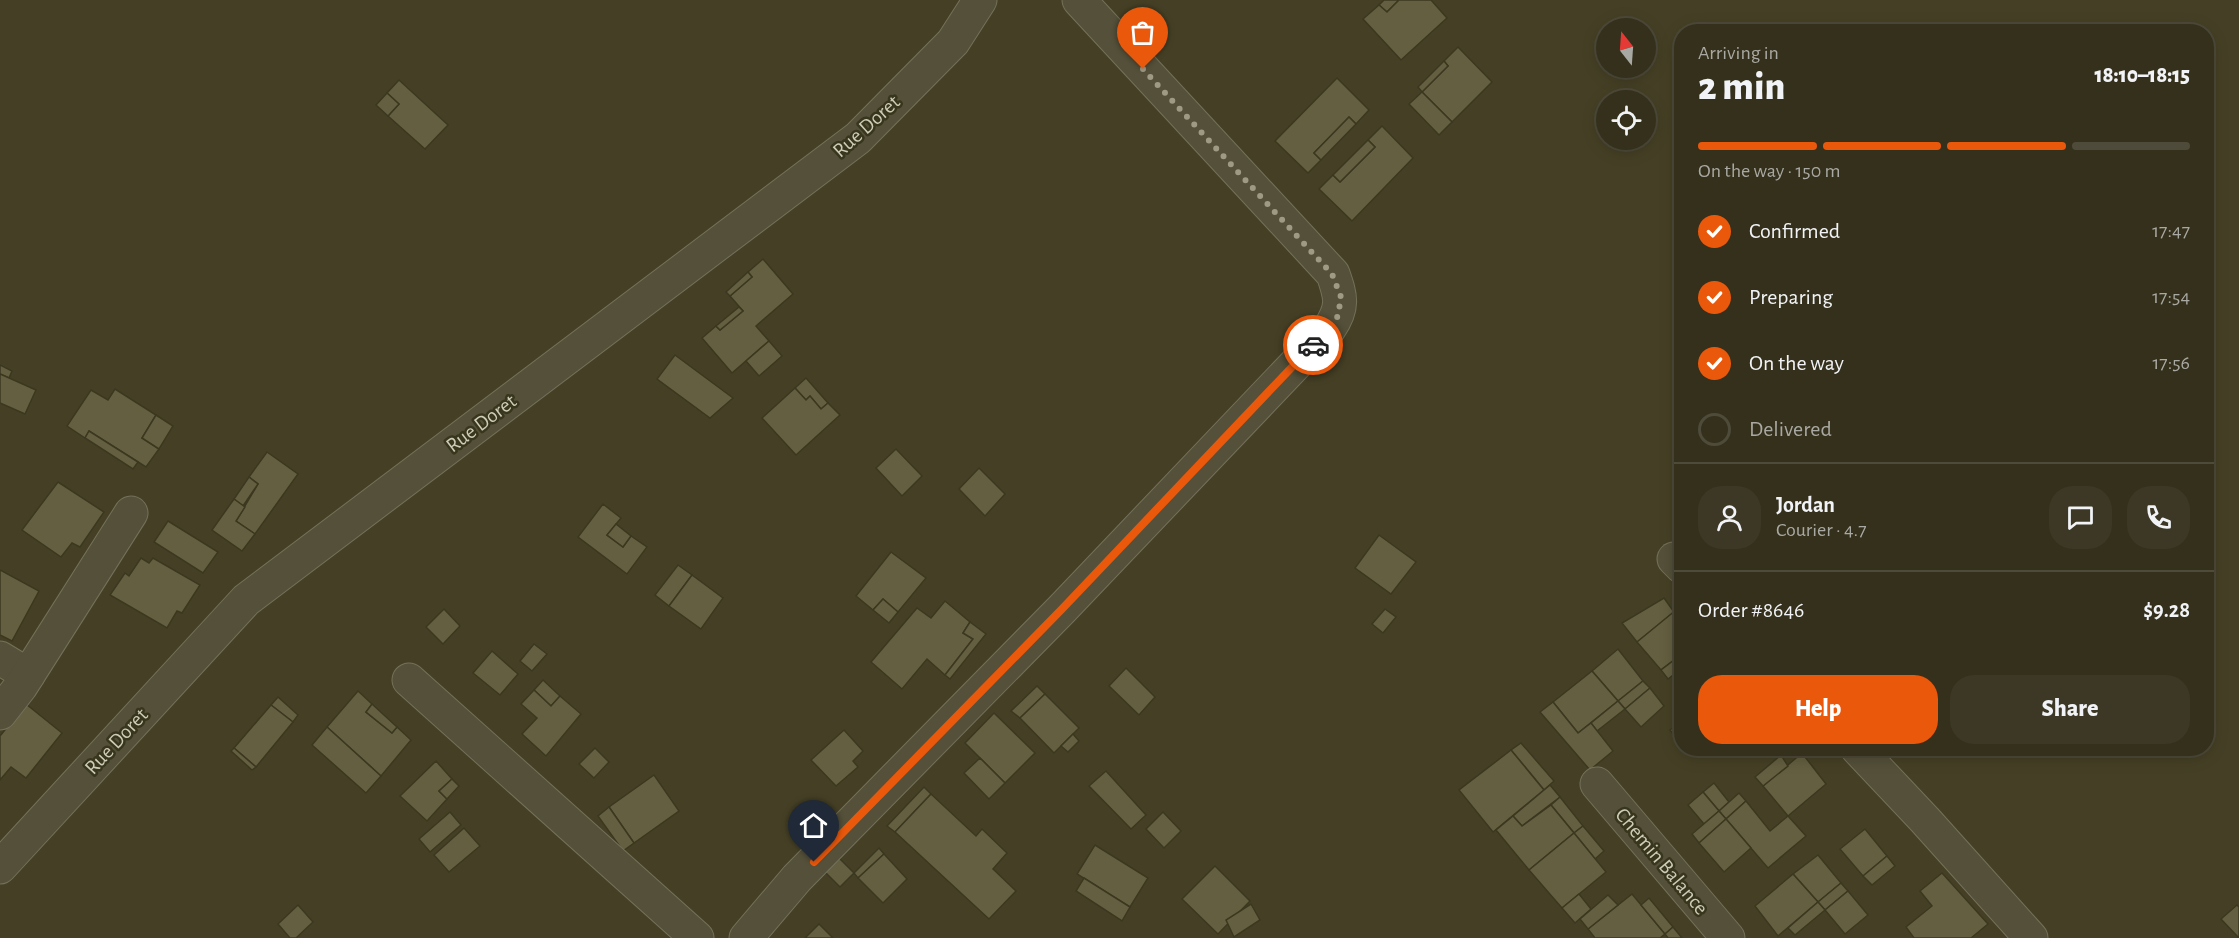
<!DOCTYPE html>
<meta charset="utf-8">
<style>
body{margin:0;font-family:"Alegreya Sans",sans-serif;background:#3c3825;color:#f1f3f6;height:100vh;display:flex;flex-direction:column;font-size:22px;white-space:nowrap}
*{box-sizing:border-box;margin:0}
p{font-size:20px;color:#a9a9a3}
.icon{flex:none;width:33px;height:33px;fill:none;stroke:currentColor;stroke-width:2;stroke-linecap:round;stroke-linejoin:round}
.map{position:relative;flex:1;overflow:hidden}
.drawer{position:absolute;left:1674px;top:24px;width:540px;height:732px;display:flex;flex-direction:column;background:#34301c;border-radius:24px;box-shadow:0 3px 15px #0003,0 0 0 2px #4e4b3b}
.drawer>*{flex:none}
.needle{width:39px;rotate:343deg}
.tools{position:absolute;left:1596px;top:18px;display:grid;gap:12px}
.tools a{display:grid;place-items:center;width:60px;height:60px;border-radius:50%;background:#34301c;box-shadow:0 3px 15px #0003,0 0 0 2px #4e4b3b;font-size:30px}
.pin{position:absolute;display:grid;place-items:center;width:51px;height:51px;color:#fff;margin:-62px -26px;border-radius:50% 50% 50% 0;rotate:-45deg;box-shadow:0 0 6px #0007}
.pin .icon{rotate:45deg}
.courier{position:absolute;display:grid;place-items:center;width:60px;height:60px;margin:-30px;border:4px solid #ea580c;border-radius:50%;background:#fff;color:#222;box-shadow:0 2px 8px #0007}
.head em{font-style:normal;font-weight:800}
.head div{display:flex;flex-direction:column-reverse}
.head{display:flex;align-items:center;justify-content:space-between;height:102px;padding:0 24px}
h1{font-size:39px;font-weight:800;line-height:45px}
.bar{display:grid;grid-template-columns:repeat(4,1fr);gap:9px 6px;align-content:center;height:72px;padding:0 24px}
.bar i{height:8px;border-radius:4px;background:#4e4b3b}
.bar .on{background:#ea580c}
.bar p{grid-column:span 4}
.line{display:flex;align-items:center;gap:15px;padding:0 24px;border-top:2px solid #4e4b3b}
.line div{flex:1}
.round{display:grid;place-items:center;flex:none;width:63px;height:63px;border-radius:24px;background:#3c3825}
ol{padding:0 24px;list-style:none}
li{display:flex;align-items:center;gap:18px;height:66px}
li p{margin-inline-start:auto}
li .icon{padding:6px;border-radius:50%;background:#ea580c;color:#fff;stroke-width:4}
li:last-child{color:#a9a9a3}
li i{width:33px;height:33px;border:3px solid #4e4b3b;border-radius:50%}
.primary-button{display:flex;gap:12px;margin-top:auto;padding:12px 24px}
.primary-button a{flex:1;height:69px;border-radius:24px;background:#ea580c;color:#fff;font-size:24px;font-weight:800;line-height:69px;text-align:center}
.primary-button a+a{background:#3c3825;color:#f1f3f6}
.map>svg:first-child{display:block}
.building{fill:#645f40;stroke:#3b3820;stroke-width:1.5}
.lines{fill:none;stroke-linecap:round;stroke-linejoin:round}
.minor-casing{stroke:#74715b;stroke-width:35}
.minor{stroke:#545039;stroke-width:33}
.done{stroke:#9e9a84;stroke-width:6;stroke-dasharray:0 10.8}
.route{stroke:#ea580c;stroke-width:8}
.labels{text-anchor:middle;stroke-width:5;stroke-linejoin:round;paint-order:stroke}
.street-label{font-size:21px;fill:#cecbb7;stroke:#39361e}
</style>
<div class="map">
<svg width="2239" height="938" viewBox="0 0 2239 938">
<rect width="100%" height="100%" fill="#454025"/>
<g class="building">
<polygon points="1384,0 1399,0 1387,12 1379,5"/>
<polygon points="1399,0 1431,0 1447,18 1401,60 1363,19 1379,5 1387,12"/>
<polygon points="1458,47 1492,82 1452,122 1422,92 1448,66 1444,61"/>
<polygon points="1444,61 1448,66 1422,92 1418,87"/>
<polygon points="1337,78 1369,110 1356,124 1349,117 1314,153 1321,160 1308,173 1275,141"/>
<polygon points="399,80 448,125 425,149 388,116 399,104 387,93"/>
<polygon points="1422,92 1452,122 1439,135 1409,104"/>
<polygon points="387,93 399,104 388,116 376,105"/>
<polygon points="1349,117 1356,124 1321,160 1314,153"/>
<polygon points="1382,126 1413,158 1352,221 1319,189 1333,175 1340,182 1375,147 1368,140"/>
<polygon points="1368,140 1375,147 1340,182 1333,175"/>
<polygon points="763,259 793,294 756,326 769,341 732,373 702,338 716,326 720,330 743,311 730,296 752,277 748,272"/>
<polygon points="748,272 752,277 730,296 726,292"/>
<polygon points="739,307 743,311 720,330 716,326"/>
<polygon points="769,341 782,356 759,376 746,361"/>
<polygon points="675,355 733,398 710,418 657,379"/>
<polygon points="0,365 12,371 9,378 0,374"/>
<polygon points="0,374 36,390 25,414 0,403"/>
<polygon points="806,378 828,403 821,409 810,396 806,400 795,388"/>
<polygon points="795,388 806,400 810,396 821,409 828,403 840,415 796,455 762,418"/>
<polygon points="115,389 156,415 142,438 159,449 146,467 89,431 85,438 67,426 91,390 108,400"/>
<polygon points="156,415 173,426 159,449 142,438"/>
<polygon points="89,431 138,462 133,469 85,438"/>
<polygon points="896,449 922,476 902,496 876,468"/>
<polygon points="267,452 298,474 255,534 236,521 258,484 249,477"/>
<polygon points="979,468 1005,494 985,516 959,489"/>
<polygon points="249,477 258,484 243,506 234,499"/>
<polygon points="58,482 104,512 80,547 72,543 61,557 22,530"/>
<polygon points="234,499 245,507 236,521 255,534 242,551 212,530"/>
<polygon points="603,504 621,518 607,535 623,547 631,536 647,547 627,574 578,537"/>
<polygon points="168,521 218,552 203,573 154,542"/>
<polygon points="616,524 631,536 623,547 607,535"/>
<polygon points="1379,535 1416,562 1391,594 1355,568"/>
<polygon points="891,552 926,578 898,612 883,599 873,610 856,596"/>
<polygon points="141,558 149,563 153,558 200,585 182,613 177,611 167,628 110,595 125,573 129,576"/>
<polygon points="678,565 692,575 669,606 655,595"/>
<polygon points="0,570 39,591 12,641 0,635"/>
<polygon points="692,575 723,598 701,629 669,606"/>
<polygon points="1664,598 1674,612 1637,642 1622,623"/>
<polygon points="883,599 898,612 889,623 873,610"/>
<polygon points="945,601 970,622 963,633 973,639 945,675 927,659 902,689 871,662 917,608 931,618"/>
<polygon points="444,609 460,626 443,644 426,627"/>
<polygon points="1385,609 1396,617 1383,633 1372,624"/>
<polygon points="1676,610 1682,618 1682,654 1661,670 1637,642"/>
<polygon points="970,622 986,634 950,679 945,675 973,639 963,633"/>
<polygon points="534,644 547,654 532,671 520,661"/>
<polygon points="1618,649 1643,681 1618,701 1592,671"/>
<polygon points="492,651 518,674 500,695 473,673"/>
<polygon points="1682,654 1682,668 1668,679 1661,670"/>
<polygon points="1126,668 1155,697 1139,715 1109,686"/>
<polygon points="1592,671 1618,701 1578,733 1553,702"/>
<polygon points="543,680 560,696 551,706 534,690"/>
<polygon points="1643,681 1650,688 1625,709 1618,701"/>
<polygon points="1037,686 1045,694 1020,718 1011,711"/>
<polygon points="1650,688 1664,706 1641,727 1625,709"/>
<polygon points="534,690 551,706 560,696 581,714 546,756 522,734 537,718 521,704"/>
<polygon points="358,691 372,704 366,712 392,733 397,727 411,740 381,776 327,727"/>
<polygon points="1045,694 1079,728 1054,753 1020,718"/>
<polygon points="278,697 298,715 293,722 271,705"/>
<polygon points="1618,701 1625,709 1597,731 1591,723"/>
<polygon points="1553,702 1578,733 1591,723 1613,751 1590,770 1540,712"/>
<polygon points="26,704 62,733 26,778 11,767 0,780 0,736"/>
<polygon points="372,704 397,727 392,733 366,712"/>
<polygon points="271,705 293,722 256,767 234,748"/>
<polygon points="994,713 1035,753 1005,783 965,743"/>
<polygon points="1682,721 1682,744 1670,730"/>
<polygon points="327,727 381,776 366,793 312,745"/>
<polygon points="844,730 863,751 853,761 858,767 836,786 811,760"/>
<polygon points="1073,734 1079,741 1068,752 1061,746"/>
<polygon points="1521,743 1554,781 1544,790 1511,750"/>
<polygon points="234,748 256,767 252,770 231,751"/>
<polygon points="595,748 609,762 594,778 579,764"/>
<polygon points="1715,748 1728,748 1720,756"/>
<polygon points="1511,750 1544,790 1493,832 1459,790"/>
<polygon points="1802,753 1826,784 1788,816 1763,786"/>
<polygon points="1781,755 1788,766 1763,786 1755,777"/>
<polygon points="980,758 1005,783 989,799 964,773"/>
<polygon points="436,761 452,779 439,791 447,799 427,821 400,796"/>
<polygon points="1106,771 1146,815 1131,829 1089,786"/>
<polygon points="654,775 679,811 634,843 609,807"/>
<polygon points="452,779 459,786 447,799 439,791"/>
<polygon points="1714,783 1729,802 1719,811 1703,792"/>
<polygon points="1550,785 1560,797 1522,826 1513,816"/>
<polygon points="924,787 931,794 895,832 887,826"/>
<polygon points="1703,792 1719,811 1704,824 1688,805"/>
<polygon points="1739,793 1746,801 1726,819 1719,811"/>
<polygon points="931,794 976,836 982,829 1007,853 993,869 1016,891 989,919 895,832"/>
<polygon points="1560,797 1583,826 1574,833 1551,805"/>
<polygon points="1746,801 1770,831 1788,816 1806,836 1768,868 1726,819"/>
<polygon points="1551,805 1574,833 1529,870 1496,830 1513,816 1522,826"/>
<polygon points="609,807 634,843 623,851 598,816"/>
<polygon points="1719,811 1726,819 1699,843 1692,834"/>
<polygon points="450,812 461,825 430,852 419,839"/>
<polygon points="1163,812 1181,831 1164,848 1146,829"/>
<polygon points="1726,819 1751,848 1724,872 1699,843"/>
<polygon points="1583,826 1604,851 1595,859 1574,833"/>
<polygon points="464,828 480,846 449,872 434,855"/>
<polygon points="1865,829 1887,856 1863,876 1840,849"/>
<polygon points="1574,833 1606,872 1562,908 1529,870"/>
<polygon points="1095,845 1148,878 1130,907 1077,874"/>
<polygon points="879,848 884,854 858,878 854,873"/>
<polygon points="884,854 907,879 883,903 858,878"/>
<polygon points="1818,855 1841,883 1818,902 1793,874"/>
<polygon points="1887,856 1895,866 1872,885 1863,876"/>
<polygon points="838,857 854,873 840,887 824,871"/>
<polygon points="1215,866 1250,901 1218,934 1182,899"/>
<polygon points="1942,873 1988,924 1971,938 1914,938 1906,927 1932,906 1920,891"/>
<polygon points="1793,874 1818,902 1778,936 1755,906"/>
<polygon points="1084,878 1130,907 1122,921 1076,891"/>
<polygon points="1841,883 1848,891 1825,910 1818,902"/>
<polygon points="1848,891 1868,915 1845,934 1825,910"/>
<polygon points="1579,894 1591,909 1575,923 1562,908"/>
<polygon points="1632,894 1665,934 1660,938 1595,938 1588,929"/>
<polygon points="1608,895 1618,905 1588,929 1580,919"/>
<polygon points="1649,898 1673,927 1665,934 1641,905"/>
<polygon points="1818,902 1825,910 1795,935 1788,928"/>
<polygon points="1251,904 1260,920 1234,937 1226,920"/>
<polygon points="298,905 313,922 296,938 290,938 278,924"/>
<polygon points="2237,905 2239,907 2239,938 2221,919"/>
<polygon points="819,924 833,938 805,938"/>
<polygon points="1673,927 1682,938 1668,938 1665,934"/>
</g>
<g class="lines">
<g class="minor-casing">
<g id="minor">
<polyline points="1674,559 1682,567"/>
<polyline points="0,658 28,675"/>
<polyline points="409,680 697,938"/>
<polyline points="0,713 21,686 131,513"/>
<polyline points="1857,748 1925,820 2031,938"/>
<polyline points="1597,784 1728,938"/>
<polyline points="0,867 246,600 858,138 953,42 980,0"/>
<path d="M 746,938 L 797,878 L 1062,609 L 1329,329 C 1344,307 1341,297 1333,274 L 1079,0"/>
</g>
</g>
<use href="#minor" class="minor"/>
</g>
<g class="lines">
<polyline class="done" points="1143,69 1332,274 1341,297 1338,316 1313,345"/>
<polyline class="route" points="814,862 1062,609 1313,345"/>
</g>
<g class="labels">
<g class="street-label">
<text transform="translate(866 126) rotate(-42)" y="7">Rue Doret</text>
<text transform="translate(481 423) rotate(-37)" y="7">Rue Doret</text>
<text transform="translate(116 741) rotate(-47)" y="7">Rue Doret</text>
<text transform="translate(1662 861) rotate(50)" y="7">Chemin Balance</text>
</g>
</g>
</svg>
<div class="tools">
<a><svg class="needle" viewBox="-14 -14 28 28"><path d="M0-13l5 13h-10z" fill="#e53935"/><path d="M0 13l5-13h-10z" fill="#a9a9a3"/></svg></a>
<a><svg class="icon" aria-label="locate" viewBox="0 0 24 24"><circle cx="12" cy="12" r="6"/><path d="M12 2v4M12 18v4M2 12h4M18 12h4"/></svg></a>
</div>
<div class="pin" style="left:1143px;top:69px;background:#ea580c"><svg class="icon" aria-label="bag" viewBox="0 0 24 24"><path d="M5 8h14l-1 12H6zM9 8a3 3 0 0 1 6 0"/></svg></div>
<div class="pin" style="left:814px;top:862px;background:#1f2937"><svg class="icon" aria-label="home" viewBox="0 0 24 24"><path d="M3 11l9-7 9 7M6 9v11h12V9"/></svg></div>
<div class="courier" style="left:1313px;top:345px"><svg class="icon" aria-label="car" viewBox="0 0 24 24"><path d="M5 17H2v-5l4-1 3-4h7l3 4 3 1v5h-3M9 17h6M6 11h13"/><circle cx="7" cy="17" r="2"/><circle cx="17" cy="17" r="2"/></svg></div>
<section class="drawer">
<div class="head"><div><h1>2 min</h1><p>Arriving in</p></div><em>18:10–18:15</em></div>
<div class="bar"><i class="on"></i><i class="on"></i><i class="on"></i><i></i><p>On the way · 150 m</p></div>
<ol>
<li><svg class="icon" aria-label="check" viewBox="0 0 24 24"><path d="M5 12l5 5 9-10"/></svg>Confirmed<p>17:47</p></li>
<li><svg class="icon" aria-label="check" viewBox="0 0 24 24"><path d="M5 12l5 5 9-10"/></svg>Preparing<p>17:54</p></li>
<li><svg class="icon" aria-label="check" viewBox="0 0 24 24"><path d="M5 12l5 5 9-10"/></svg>On the way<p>17:56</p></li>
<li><i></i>Delivered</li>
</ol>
<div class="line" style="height:108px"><a class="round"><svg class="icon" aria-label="person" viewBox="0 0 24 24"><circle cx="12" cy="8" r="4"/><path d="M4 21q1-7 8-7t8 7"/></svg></a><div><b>Jordan</b><p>Courier · 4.7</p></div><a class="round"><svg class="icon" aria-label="chat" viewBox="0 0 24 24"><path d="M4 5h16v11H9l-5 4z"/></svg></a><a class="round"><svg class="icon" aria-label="phone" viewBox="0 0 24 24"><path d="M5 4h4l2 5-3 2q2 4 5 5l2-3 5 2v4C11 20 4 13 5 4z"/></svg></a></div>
<div class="line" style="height:78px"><div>Order #8646</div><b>$9.28</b></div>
<div class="primary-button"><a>Help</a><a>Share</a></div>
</section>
</div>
